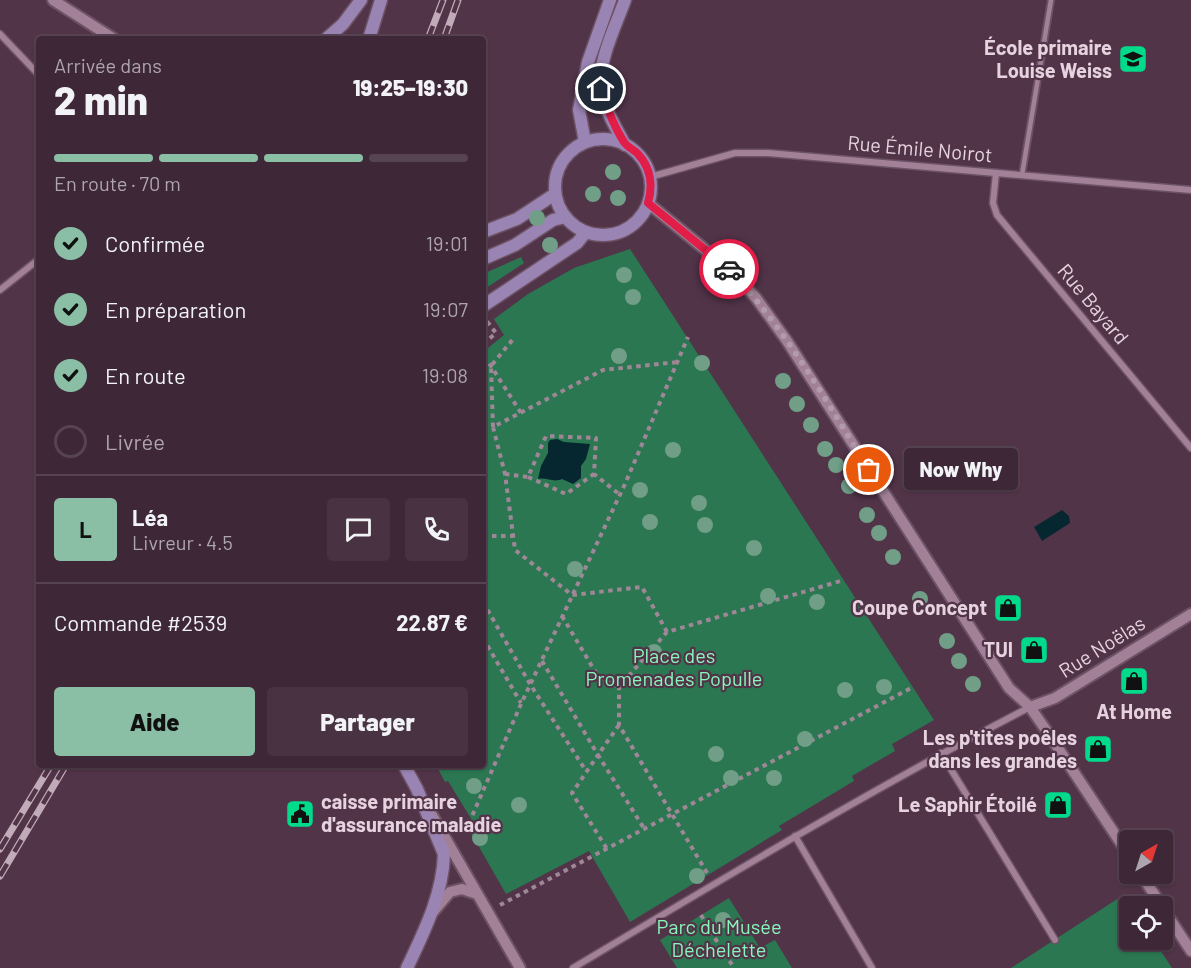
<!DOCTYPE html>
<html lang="fr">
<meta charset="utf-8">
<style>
body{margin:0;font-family:Barlow,sans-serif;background:#493342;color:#f1f3f6;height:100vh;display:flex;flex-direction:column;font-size:22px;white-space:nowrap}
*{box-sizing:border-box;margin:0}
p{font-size:20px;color:#ada5ad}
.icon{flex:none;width:33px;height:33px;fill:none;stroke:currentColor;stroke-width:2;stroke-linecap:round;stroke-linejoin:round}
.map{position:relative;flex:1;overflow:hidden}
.details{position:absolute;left:36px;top:36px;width:450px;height:732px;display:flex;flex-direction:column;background:#3e2737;border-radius:6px;box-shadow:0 2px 4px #0004,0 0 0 2px #574452}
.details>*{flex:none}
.needle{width:39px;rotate:39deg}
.buttons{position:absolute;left:1119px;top:830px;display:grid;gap:12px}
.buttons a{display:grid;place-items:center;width:54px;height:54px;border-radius:6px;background:#3e2737;box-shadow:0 2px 4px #0004,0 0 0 2px #574452;font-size:30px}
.pin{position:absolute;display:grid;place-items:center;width:51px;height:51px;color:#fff;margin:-26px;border:3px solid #fff;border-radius:50%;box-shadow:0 2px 6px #0007}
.courier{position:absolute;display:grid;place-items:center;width:60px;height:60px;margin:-30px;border:4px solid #e11d48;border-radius:50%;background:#fff;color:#222;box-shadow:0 2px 8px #0007}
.bubble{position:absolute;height:42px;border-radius:6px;background:#3e2737;box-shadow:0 2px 4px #0004,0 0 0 2px #574452;font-size:20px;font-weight:800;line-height:42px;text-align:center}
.summary em{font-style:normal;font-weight:800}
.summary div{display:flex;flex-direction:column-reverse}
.summary{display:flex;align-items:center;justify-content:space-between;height:102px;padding:0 18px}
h1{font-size:39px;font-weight:800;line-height:45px}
.bar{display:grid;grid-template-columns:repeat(4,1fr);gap:9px 6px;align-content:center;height:72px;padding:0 18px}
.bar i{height:8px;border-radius:4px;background:#574452}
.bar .selected{background:#8abfa5}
.bar p{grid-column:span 4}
.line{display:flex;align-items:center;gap:15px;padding:0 18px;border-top:2px solid #574452}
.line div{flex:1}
.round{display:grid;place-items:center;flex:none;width:63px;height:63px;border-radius:6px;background:#493342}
ol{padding:0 18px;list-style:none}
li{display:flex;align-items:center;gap:18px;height:66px}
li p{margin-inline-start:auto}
li .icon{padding:6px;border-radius:50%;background:#8abfa5;color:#111;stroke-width:4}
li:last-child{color:#ada5ad}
li i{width:33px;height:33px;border:3px solid #574452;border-radius:50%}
.action{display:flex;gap:12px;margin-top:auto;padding:12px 18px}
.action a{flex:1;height:69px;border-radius:6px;background:#8abfa5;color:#111;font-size:24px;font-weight:800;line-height:69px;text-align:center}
.action a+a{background:#493342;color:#f1f3f6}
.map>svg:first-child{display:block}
.green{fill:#2b7752}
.water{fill:#062730}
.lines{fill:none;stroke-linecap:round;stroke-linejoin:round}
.service-casing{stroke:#6c5264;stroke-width:8}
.minor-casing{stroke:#6c5264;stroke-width:9}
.tertiary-casing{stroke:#6c5264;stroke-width:14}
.secondary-casing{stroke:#6c5264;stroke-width:15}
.path{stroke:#9f8797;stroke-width:4;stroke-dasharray:4.5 4.5;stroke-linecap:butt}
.service{stroke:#a28097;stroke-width:4.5}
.minor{stroke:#a28097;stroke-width:6}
.tertiary{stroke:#a28097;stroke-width:10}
.secondary{stroke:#9a84b3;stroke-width:12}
.rail-casing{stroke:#c1abb9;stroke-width:7}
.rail{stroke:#523449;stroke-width:4.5;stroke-dasharray:14;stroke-linecap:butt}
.tree{fill:#709e87}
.done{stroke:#b29baa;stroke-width:6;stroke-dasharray:0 10.8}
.route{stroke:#e11d48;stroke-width:8}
.labels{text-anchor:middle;stroke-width:4.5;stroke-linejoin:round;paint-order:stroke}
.poi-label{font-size:20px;font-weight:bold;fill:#e6d3df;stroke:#523449;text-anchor:end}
.street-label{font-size:20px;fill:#e6d3df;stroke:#523449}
.park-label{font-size:20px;fill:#88f5ba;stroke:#523449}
</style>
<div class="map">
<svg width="1191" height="968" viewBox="0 0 1191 968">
<rect width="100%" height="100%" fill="#523449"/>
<g class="green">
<polygon points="630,249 934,720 892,744 895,751 852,776 854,781 779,826 782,830 630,922 589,851 506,894 471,833 475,825 448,781 445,782 436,765 483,765 483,352 504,335 494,319 528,294 574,268"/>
<polygon points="521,257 524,263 483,290 483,274"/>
<polygon points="1125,894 1132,906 1130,906 1130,939 1153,939 1172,968 1011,968"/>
<polygon points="729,898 760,948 775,940 792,968 677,968 660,940"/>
</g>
<g class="water">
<path d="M 557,439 L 564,442 L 590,444 L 586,459 L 581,466 L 581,478 L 573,484 L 562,479 C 553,483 547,477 538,479 L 541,466 L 548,453 L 548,443 L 550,440 Z"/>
<polygon points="1062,510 1069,516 1070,523 1042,541 1034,527"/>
</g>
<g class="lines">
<g class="service-casing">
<polyline id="service" points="1022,175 1051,0"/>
</g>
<g class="minor-casing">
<g id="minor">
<polyline points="0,34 39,75"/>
<polyline points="996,173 993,203 997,215 1191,448"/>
<polyline points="650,177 735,153 768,153 1191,190"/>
<polyline points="0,290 39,259"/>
<polyline points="941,753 1055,940"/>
<polyline points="795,836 872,968"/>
<path d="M 573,968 C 724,878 874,788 1030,707"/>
</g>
</g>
<g class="tertiary-casing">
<g id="tertiary">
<polyline points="53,0 114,39"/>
<polyline points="648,203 729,269 756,298 787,341 1009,688 1030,707 1048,733 1130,857"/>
<polyline points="1030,707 1055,698 1191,614"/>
<polyline points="432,815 520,968"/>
<polyline points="1140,873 1162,906"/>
<polyline points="1162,907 1191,951"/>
<polyline points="433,912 450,892 462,889 477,894"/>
</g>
</g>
<g class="secondary-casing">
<g id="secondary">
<path d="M 625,0 C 616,25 597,63 601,89 C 604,110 616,127 625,145"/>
<polyline points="326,39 343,24 361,0"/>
<polyline points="369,39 381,0"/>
<circle cx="603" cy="187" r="48"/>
<polyline points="585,142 579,110 588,62 610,0"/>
<polyline points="483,232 517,219 555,194"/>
<polyline points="483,259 515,245 553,220 565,217"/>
<polyline points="483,306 577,243 586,232"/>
<path d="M 404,765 L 417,789 L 444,854 C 443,894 424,932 407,968"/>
</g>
</g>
<g class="path">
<polyline points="483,344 496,333 486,320"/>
<polyline points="483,357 491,366 521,413"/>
<polyline points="483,372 491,366"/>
<polyline points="493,427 491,366 514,338"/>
<polyline points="505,474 528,477 546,436 596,438 594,474 619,494"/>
<polyline points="528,477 566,494 594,474"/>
<polyline points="483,536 513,536"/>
<polyline points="483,602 530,684 586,771"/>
<polyline points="562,616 599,678 619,687"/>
<polyline points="667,632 642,587 572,595 515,550 505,474 493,427 603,370 678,362"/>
<polyline points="483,638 521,703"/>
<polyline points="542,661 598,755 572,793 607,849"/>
<polyline points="619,725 598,755 645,830"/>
<polyline points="461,828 469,823 521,704 625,484 688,337"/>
<polyline points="707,873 619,725 619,687 667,632 844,580"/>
<polyline points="500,905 913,687"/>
<polyline points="701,915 727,958 735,968"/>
</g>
<use href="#service" class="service"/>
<use href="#minor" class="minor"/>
<use href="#tertiary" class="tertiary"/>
<use href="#secondary" class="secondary"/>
<g class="rail-casing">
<g id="rail">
<polyline points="428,39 443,0"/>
<polyline points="444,39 458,0"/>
<polyline points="0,849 51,765"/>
<polyline points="0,876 66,765"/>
</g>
</g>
<use href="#rail" class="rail"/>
</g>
<g class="tree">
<circle cx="613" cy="172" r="8"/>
<circle cx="593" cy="194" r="8"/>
<circle cx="618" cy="198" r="8"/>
<circle cx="537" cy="218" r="8"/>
<circle cx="550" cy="245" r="8"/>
<circle cx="624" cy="275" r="8"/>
<circle cx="633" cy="297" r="8"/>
<circle cx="619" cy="356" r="8"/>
<circle cx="702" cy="363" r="8"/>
<circle cx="783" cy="381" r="8"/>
<circle cx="797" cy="404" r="8"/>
<circle cx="811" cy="425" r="8"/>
<circle cx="825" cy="449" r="8"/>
<circle cx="673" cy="450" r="8"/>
<circle cx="836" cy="465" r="8"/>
<circle cx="849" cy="486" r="8"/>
<circle cx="640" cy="490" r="8"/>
<circle cx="699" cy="503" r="8"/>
<circle cx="867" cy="515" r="8"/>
<circle cx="650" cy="522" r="8"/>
<circle cx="705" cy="525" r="8"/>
<circle cx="879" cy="533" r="8"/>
<circle cx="754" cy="548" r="8"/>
<circle cx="893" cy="557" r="8"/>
<circle cx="575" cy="569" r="8"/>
<circle cx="768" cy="596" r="8"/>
<circle cx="920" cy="599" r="8"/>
<circle cx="817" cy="602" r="8"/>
<circle cx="947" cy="641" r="8"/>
<circle cx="654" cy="652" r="8"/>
<circle cx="959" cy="661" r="8"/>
<circle cx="973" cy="684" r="8"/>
<circle cx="884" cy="687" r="8"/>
<circle cx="845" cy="690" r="8"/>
<circle cx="805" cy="739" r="8"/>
<circle cx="716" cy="754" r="8"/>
<circle cx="731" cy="778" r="8"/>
<circle cx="774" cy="778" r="8"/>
<circle cx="474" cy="786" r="8"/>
<circle cx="519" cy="805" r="8"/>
<circle cx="480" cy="838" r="8"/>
<circle cx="697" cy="876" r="8"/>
<circle cx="723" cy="920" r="8"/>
</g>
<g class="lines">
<path class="done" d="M 729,269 C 785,328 826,401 869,470"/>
<path class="route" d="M 601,89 C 607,108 613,125 624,142 C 627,147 633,149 638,154 C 651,168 653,186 648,203 L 729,269"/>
</g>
<defs>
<g id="school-square" transform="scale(1.5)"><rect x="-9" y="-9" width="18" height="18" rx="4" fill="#01d98b" stroke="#523449"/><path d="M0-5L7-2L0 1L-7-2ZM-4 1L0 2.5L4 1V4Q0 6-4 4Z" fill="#111"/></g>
<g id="shop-square" transform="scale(1.5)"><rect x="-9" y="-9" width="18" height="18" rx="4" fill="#01d98b" stroke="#523449"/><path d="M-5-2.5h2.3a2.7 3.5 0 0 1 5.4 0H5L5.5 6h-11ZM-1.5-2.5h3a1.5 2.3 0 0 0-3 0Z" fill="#111"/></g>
<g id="civic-square" transform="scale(1.5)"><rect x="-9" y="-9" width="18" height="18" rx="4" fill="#01d98b" stroke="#523449"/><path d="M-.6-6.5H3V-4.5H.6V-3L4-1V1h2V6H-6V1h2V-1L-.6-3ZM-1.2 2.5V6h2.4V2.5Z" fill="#111"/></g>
</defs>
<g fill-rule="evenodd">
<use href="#school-square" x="1133" y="59"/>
<use href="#shop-square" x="1008" y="608"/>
<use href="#shop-square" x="1034" y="650"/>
<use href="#shop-square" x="1134" y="681"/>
<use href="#shop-square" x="1098" y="749"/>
<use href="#shop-square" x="1058" y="805"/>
<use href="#civic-square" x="300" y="814"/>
</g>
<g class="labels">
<g class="poi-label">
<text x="1112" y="55">École primaire<tspan x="1112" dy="23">Louise Weiss</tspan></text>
<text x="987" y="615">Coupe Concept</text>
<text x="1013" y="657">TUI</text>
<text x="1134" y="719" text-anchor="middle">At Home</text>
<text x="1077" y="745">Les p'tites poêles<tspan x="1077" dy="23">dans les grandes</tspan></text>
<text x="321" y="809" text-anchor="start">caisse primaire<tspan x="321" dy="23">d'assurance maladie</tspan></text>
<text x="1037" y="812">Le Saphir Étoilé</text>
</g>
<g class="street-label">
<text transform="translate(920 149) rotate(5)" y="7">Rue Émile Noirot</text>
<text transform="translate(1093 304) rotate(50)" y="7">Rue Bayard</text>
<text transform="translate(1102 647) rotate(-32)" y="7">Rue Noëlas</text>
</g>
<g class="park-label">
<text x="674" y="663">Place des<tspan x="674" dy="23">Promenades Populle</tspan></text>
<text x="719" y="934">Parc du Musée<tspan x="719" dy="23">Déchelette</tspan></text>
</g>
</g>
</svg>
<div class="buttons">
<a><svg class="needle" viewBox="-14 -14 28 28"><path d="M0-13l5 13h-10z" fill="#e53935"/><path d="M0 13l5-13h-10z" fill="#ada5ad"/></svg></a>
<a><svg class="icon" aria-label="locate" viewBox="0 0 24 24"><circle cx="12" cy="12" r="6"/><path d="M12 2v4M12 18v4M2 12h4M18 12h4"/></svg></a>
</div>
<div class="pin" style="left:869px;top:470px;background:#ea580c"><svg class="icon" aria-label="bag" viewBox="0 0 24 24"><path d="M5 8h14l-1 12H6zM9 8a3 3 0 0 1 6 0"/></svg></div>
<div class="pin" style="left:601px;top:89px;background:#1f2937"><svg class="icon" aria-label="home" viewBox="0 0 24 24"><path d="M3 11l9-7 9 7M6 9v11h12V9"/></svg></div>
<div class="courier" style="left:729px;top:269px"><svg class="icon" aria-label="car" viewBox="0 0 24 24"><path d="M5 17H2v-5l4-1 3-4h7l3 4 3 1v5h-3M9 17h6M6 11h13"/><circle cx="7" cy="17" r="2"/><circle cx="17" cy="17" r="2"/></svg></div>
<div class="bubble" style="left:904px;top:448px;width:114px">Now Why</div>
<section class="details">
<div class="summary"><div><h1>2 min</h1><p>Arrivée dans</p></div><em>19:25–19:30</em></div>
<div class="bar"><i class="selected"></i><i class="selected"></i><i class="selected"></i><i></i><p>En route · 70 m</p></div>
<ol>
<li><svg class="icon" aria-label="check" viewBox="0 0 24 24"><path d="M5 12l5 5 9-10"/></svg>Confirmée<p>19:01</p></li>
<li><svg class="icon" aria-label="check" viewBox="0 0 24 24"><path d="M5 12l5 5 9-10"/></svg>En préparation<p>19:07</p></li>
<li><svg class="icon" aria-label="check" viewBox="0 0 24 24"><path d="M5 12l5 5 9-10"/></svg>En route<p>19:08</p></li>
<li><i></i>Livrée</li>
</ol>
<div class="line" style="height:108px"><b class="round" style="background:#8abfa5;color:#111">L</b><div><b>Léa</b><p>Livreur · 4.5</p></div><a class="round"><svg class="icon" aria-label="chat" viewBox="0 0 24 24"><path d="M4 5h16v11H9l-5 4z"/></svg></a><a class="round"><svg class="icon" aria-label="phone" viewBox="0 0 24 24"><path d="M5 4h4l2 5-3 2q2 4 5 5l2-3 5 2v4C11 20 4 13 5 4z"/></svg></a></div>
<div class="line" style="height:78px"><div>Commande #2539</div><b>22.87 €</b></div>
<div class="action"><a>Aide</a><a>Partager</a></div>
</section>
</div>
